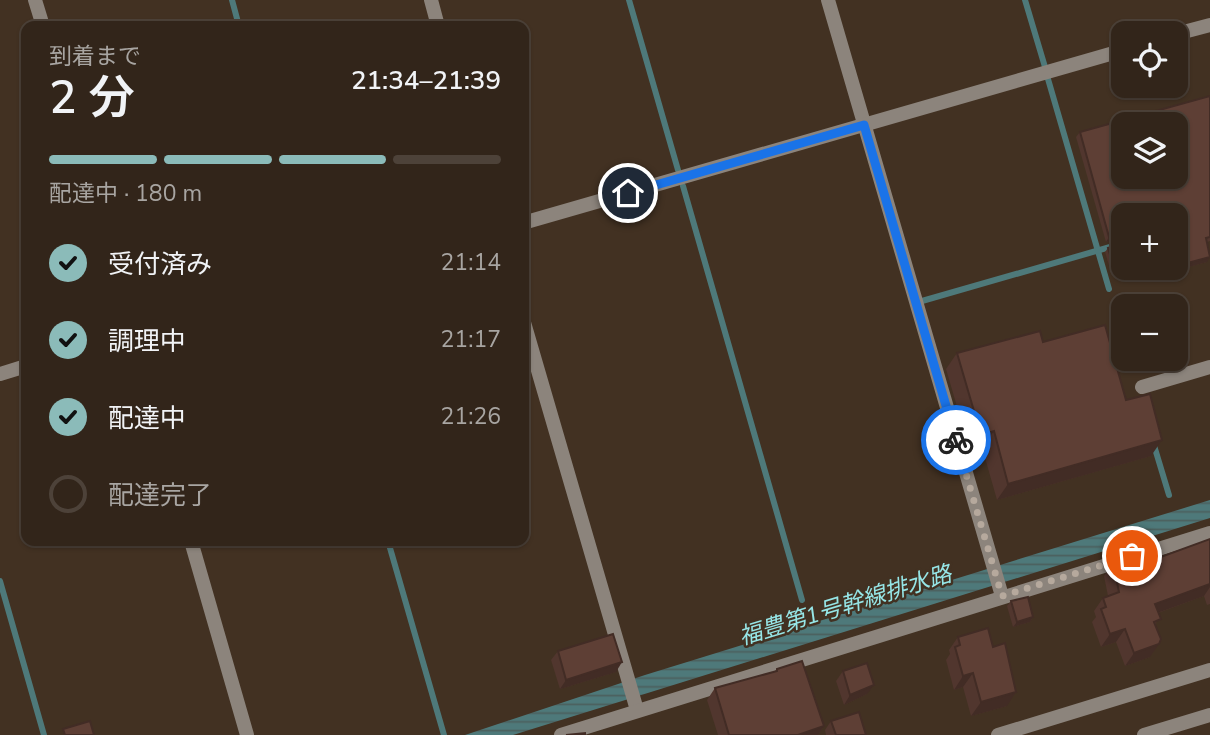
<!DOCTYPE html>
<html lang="ja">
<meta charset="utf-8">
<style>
body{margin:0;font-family:"Nunito Sans","Noto Sans JP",sans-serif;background:#3a2d23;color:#f1f3f6;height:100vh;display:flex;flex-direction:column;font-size:26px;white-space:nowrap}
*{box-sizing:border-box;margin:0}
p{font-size:23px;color:#a8a5a2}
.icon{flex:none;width:38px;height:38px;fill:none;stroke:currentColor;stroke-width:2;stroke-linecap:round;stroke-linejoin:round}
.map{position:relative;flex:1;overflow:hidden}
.sheet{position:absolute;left:21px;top:21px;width:508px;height:525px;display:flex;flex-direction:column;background:#32251a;border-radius:14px;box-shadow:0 2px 5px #0004,0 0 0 2px #4d4239}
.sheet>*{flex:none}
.tools{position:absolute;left:1111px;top:21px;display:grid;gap:14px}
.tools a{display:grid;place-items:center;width:77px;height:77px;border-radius:14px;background:#32251a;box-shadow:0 2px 5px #0004,0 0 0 2px #4d4239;font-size:35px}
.pin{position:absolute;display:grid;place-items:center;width:60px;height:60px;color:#fff;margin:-30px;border:4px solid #fff;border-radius:50%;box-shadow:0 2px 7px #0007}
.courier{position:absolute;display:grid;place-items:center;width:70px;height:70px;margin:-35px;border:5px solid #1a73e8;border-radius:50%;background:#fff;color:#222;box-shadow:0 2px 9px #0007}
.head em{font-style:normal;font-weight:600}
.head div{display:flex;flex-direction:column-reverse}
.head{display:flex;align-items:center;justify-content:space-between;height:119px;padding:0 28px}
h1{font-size:46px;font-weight:600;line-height:52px}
.bar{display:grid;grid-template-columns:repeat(4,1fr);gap:10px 7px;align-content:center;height:84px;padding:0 28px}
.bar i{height:9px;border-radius:5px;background:#4d4239}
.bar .on{background:#8bbbb9}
.bar p{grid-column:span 4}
ol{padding:0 28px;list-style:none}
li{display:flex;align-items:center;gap:21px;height:77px}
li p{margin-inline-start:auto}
li .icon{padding:7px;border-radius:50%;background:#8bbbb9;color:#111;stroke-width:4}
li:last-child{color:#a8a5a2}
li i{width:38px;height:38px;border:4px solid #4d4239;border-radius:50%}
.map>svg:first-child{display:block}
.water{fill:url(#water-rules)}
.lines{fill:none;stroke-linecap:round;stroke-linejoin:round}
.stream{stroke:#4e797a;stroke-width:6}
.minor{stroke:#8c847c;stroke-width:14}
.tertiary{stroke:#8c847c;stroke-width:14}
.wall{fill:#51362e}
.shaded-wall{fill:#422c25}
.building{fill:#5e3f35;stroke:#422c25;stroke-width:2;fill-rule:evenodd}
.done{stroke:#b6a99d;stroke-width:7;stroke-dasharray:0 12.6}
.route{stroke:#1a73e8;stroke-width:9}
.labels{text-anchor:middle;stroke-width:5;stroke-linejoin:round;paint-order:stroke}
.water-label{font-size:23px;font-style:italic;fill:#96e6e7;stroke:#423122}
</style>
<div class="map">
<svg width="1210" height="735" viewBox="0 0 1210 735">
<defs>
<pattern id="water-rules" width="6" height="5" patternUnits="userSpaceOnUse" patternTransform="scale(1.75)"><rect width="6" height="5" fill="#4e797a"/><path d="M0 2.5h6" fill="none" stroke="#4c605e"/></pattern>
</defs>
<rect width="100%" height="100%" fill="#423122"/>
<polygon class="water" points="1210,500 1210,518 513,735 465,735 645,675"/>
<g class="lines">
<g class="stream">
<polyline points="232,0 239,26"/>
<polyline points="629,0 678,170"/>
<polyline points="1025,0 1045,67"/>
<polyline points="1048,79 1109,289"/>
<polyline points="683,186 802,600"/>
<polyline points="922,301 1124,243"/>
<polyline points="1153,442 1169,495"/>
<polyline points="388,541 444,735"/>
<polyline points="0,581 44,735"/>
</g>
<g class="minor">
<polyline points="35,0 43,26"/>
<polyline points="431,0 438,26"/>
<polyline points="828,0 1002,596"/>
<polyline points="1176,34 1210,25"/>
<polyline points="523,223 1124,50"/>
<polyline points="523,319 637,710"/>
<polyline points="0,374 26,366"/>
<polyline points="1142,387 1210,367"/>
<polyline points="191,541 247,735"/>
<polyline points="561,735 1210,533"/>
<polyline points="998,735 1210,670"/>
</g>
<polyline class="tertiary" points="1144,735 1210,715"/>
</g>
<g class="wall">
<polygon points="1210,96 1210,241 1207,242 1207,262 1181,269 1176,252 1176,215 1124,215 1124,237 1106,242 1076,137 1080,132"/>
<polygon points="1108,248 1124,268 1111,272 1105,252"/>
<polygon points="1043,342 1126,400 1151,456 997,500 982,447 970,451 946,369 957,353"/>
<polygon points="1210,539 1210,604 1207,605 1204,596 1158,613 1150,657 1125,666 1116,642 1101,647 1092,622 1096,617 1094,611 1103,598 1108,596 1104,576 1113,563 1150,561"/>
<polygon points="1011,601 1033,617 1030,622 1013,627 1007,606"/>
<polygon points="958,637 993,647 1007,706 971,716 963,687 954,690 946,660 950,654 949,650"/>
<polygon points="558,651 616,672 560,689 551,660"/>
<polygon points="777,669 824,726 818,735 718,735 707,700 715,688 774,672"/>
<polygon points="843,671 867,694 844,705 836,681"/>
<polygon points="831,721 866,735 826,735 825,730"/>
</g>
<g class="shaded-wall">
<polygon points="1124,233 1124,237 1106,242 1109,237"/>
<polygon points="1210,257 1207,262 1181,269 1184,264"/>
<polygon points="1124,264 1124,268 1125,268 1111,272 1114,267"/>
<polygon points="994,431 982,447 970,451 981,435"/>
<polygon points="1162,440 1151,456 997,500 1008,484"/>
<polygon points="1210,584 1210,587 1204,596 1146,617 1155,604"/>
<polygon points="1033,617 1030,622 1013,627 1017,622"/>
<polygon points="1125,629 1116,642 1101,647 1110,634"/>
<polygon points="1159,644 1150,657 1125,666 1134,653"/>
<polygon points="622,662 616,672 560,689 566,680"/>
<polygon points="973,673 963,687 954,690 963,676"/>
<polygon points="874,685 867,694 844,705 850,695"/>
<polygon points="1016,692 1007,706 971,716 981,702"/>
<polygon points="824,726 818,735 798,735"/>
</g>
<g class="building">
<path d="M 1210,96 L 1210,237 L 1206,238 L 1210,257 L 1184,264 L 1176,234 L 1176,215 L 1124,215 L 1124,233 L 1109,237 L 1080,132 ZM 1124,124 L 1176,124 L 1176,177 L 1124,177 Z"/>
<polygon points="1124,243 1124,264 1114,267 1108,248"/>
<polygon points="1105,325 1126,400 1150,394 1162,440 1008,484 994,431 981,435 957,353 1040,331 1043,342"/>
<polygon points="1210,539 1210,584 1155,604 1161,619 1154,622 1161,639 1159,644 1134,653 1125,629 1110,634 1101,609 1106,607 1103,598 1119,592 1113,563 1147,553 1150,561"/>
<polygon points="1028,597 1033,617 1017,622 1011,601"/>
<polygon points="988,628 993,647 1005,643 1016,692 981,702 973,673 963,676 955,647 960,645 958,637"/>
<polygon points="613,634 622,662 566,680 558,651"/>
<polygon points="802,661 824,726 798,735 729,735 715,688 777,671 777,669"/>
<polygon points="867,663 874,685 850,695 843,671"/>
<polygon points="859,712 866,735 836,735 831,721"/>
<polygon points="90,721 94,735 65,735 63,729"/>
<polygon points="585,733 585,735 566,735"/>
</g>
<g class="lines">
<polyline class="done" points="956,440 1002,596 1132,556"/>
<polyline class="route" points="628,193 864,125 956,440"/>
</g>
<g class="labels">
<g class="water-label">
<text transform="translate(845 605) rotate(-17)" y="8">福豊第1号幹線排水路</text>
</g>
</g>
</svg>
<div class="tools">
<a><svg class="icon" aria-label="locate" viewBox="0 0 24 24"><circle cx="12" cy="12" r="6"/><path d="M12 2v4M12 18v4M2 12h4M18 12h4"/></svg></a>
<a><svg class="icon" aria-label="layers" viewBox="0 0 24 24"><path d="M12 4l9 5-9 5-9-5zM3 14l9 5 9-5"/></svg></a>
<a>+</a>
<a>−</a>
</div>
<div class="pin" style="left:1132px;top:556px;background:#ea580c"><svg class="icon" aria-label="bag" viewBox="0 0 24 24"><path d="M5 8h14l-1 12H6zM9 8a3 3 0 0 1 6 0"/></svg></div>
<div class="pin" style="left:628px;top:193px;background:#1f2937"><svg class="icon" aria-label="home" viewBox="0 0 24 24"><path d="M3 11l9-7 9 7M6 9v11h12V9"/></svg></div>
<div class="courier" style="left:956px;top:440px"><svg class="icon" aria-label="bike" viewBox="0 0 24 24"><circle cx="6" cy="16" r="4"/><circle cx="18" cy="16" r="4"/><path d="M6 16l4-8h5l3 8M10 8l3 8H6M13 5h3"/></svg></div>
<section class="sheet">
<div class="head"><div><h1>2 分</h1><p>到着まで</p></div><em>21:34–21:39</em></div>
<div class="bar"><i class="on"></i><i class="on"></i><i class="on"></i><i></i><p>配達中 · 180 m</p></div>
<ol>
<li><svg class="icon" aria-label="check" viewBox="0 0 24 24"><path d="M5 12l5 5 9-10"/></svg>受付済み<p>21:14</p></li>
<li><svg class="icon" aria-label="check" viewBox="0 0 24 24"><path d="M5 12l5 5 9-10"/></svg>調理中<p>21:17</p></li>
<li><svg class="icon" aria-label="check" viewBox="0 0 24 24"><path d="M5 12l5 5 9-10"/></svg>配達中<p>21:26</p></li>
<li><i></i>配達完了</li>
</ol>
</section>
</div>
